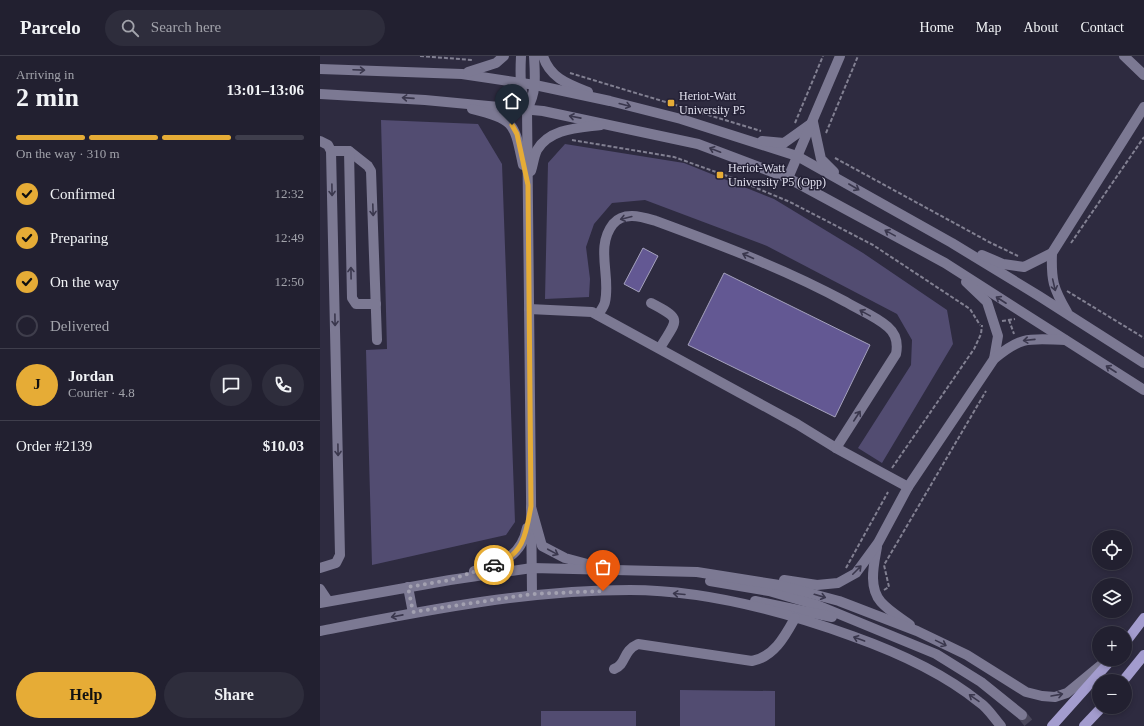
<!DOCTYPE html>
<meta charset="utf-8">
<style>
body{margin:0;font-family:"Times New Roman",serif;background:#2e2d3c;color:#f1f3f6;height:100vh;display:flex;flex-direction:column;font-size:15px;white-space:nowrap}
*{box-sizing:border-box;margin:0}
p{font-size:13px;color:#a2a3ab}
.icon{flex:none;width:22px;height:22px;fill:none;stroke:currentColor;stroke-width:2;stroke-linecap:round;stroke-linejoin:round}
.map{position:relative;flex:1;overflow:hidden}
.details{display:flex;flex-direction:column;background:#222030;width:320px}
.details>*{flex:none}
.tools{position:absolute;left:772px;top:474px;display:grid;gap:8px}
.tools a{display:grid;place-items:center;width:40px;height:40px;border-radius:50%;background:#222030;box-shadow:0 2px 6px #0003,0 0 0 1px #3f3e4c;font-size:20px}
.pin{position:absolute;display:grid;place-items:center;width:34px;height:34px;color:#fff;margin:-41px -17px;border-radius:50% 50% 50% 0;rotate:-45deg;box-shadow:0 0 4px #0007}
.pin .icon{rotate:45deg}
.courier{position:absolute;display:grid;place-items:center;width:40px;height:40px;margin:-20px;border:3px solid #e6ac36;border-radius:50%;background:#fff;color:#222;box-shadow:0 1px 5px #0007}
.overview em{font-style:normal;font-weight:700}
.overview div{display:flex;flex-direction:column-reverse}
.overview{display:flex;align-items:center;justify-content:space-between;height:68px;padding:0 16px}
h1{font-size:26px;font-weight:700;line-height:30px}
.bar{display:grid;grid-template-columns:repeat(4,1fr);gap:6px 4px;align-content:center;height:48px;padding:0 16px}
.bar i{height:5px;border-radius:3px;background:#3f3e4c}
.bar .current{background:#e6ac36}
.bar p{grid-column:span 4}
.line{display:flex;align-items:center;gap:10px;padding:0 16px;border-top:1px solid #3f3e4c}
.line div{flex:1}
.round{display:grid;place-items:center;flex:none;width:42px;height:42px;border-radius:21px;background:#2e2d3c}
ol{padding:0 16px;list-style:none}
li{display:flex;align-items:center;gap:12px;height:44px}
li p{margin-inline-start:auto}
li .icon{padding:4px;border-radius:50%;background:#e6ac36;color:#111;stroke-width:4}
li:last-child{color:#a2a3ab}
li i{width:22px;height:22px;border:2px solid #3f3e4c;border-radius:50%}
.primary-button{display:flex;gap:8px;margin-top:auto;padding:8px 16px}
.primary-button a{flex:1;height:46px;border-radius:24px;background:#e6ac36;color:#111;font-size:16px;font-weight:700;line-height:46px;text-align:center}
.primary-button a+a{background:#2e2d3c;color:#f1f3f6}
header{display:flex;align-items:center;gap:24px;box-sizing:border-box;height:56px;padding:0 20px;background:#222030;border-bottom:1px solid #3f3e4c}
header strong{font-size:19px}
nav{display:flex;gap:22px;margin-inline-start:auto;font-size:14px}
.search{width:280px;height:36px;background:#2e2d3c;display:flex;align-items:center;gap:10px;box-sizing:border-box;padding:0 14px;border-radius:22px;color:#a2a3ab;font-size:15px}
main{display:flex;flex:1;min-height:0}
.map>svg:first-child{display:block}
.green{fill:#524c71}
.building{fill:#635893;stroke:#a5a2bd}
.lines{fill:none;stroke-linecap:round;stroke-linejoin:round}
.minor-tunnel{stroke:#49465a;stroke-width:10;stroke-dasharray:10 5;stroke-linecap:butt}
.path{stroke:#828092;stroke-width:2;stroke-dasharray:4 2;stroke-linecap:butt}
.minor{stroke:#7c7993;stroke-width:10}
.major{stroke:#a39cce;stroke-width:10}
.oneway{stroke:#3a374d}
.done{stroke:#a2a0b0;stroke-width:4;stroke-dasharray:0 7.2}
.route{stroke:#e6ac36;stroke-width:5}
.poi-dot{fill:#e6ac36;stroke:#242136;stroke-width:1.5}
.labels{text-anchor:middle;stroke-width:3;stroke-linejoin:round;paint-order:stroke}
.poi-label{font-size:12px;fill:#e0dfed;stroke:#242136;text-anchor:start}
</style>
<header>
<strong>Parcelo</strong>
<div class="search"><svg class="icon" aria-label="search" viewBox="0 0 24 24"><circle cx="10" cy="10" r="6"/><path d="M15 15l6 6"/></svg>Search here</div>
<nav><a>Home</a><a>Map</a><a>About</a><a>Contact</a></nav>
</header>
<main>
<section class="details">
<div class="overview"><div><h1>2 min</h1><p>Arriving in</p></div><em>13:01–13:06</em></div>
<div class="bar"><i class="current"></i><i class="current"></i><i class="current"></i><i></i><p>On the way · 310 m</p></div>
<ol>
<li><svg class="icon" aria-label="check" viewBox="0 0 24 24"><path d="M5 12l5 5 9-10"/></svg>Confirmed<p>12:32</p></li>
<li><svg class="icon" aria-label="check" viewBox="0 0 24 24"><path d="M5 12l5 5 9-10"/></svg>Preparing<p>12:49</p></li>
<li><svg class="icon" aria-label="check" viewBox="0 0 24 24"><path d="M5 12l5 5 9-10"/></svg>On the way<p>12:50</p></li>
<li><i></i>Delivered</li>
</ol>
<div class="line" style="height:72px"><b class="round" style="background:#e6ac36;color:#111">J</b><div><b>Jordan</b><p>Courier · 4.8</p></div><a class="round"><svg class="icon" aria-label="chat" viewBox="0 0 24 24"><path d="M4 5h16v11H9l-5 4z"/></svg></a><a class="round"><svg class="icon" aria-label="phone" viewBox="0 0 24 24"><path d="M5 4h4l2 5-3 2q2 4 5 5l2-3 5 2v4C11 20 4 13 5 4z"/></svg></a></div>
<div class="line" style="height:52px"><div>Order #2139</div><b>$10.03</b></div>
<div class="primary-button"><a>Help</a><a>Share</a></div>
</section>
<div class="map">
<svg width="824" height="670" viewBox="0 0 824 670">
<rect width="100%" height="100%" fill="#2e2b40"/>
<g class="green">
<polygon points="61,64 158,68 182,108 195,466 186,479 52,509 46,294 67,293"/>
<polygon points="245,88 364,107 454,143 543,197 627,254 633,288 562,407 538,392 591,309 592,284 577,258 447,190 325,144 292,147 274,168 266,191 270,223 269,241 225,243 228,107"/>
<polygon points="360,634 455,635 455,670 360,670"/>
<rect x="221" y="655" width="95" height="15"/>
</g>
<g class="building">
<polygon points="323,192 338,200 319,236 304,228"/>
<polygon points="404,217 550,289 515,361 368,289"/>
</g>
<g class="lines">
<polyline class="minor-tunnel" points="702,659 711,670"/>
<g class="path">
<polyline points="100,0 152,4"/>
<polyline points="250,17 441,75"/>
<polyline points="475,67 503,0"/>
<polyline points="506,77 538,0"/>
<polyline points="252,84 354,101 410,121 470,146 553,189 650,253 660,269"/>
<polyline points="515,102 669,186 698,200"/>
<polyline points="751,187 824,81"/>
<polyline points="747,235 824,282"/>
<polyline points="689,264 694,278"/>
<polyline points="682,265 695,263"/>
<polyline points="572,412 654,293 661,278 662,269"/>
<polyline points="526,512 568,436"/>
<polyline points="564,534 569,531 564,509 666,335"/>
</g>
<g class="minor">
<path d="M 201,0 C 200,19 200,35 207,53 L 212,538"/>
<path d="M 223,0 C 230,22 248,28 268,36"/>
<polyline points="804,0 824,19"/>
<polyline points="0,13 142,18 215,29 290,45 361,63 477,100 632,187 719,240 824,307"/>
<polyline points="148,16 176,7 184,0"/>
<polyline points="0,38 105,44 223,55 378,88 468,122 625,207 824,334"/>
<path d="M 152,53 C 196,64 194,67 203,109"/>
<path d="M 207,53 C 217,36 215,19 214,0"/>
<polyline points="493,66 501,103 514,116"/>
<polyline points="0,85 8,89 11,95 20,499 16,507 0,512"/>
<polyline points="442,85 464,87 492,67"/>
<polyline points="11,95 29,95 48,110 51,115 57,284"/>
<polyline points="29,95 32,242 36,248 56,248"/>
<path d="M 211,115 C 213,109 214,100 217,94 C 230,72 259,72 281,69"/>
<polyline points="468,122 520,0"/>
<path d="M 732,197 C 731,224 733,232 747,256"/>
<polyline points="662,199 683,208 704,211 732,197 824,51"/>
<polyline points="646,226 667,246 678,280 674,303"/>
<path d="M 331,247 C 364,264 357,263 340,292"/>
<polyline points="209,253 272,256 477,368 516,392 588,431"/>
<path d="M 278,259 C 280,255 284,251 285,246 C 291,220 275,191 293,168 C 304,155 322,161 336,165 C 401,189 465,213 526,246 C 539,254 556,260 568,271 C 576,278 578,288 576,298 L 516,392"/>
<polyline points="211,451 222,490 245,502 271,509"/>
<path d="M 557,491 C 554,508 548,531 561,546 C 569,555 581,562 590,569"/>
<path d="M 154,515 C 180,507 201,502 207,472"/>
<path d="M 464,524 L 497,529 L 518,527 L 536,517 L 558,487 L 588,431 L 674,303 C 702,279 711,283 745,284"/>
<polyline points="390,525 449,535 497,549 616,598 661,626 702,659"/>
<polyline points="88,531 93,557"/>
<polyline points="0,533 8,545"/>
<polyline points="435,545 512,561"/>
<polyline points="0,547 130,524 212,512 377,516 459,529 519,545 597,575 647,599 706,636 722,640 735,641 747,637 787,604"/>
<path d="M 0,575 C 103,555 205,534 310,534 C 384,534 463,555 532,580 C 577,596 622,616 659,646 C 668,652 674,662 681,670"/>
<path d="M 294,613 C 307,608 302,595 318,588 L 432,605 C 454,601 465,580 475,562"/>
</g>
<g class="major">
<polyline points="805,587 824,562"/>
<polyline points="803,625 824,599"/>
<polyline points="732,670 792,603"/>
<polyline points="764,670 782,651"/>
</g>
</g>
<defs><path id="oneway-shaft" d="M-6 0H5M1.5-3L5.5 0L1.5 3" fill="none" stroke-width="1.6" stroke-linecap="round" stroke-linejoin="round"/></defs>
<g class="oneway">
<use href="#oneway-shaft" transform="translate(39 14) rotate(2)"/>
<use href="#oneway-shaft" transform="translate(88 42) rotate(-176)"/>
<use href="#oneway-shaft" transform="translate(305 49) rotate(15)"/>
<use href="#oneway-shaft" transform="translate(255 61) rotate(-169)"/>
<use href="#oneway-shaft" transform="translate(395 94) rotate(-159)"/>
<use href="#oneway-shaft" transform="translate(534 131) rotate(30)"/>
<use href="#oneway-shaft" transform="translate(12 134) rotate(89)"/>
<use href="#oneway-shaft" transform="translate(53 154) rotate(88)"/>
<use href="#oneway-shaft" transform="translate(306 162) rotate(166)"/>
<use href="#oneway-shaft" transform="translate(570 177) rotate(-151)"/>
<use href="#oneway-shaft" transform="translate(428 200) rotate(-156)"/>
<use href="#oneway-shaft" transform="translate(31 217) rotate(-91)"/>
<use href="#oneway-shaft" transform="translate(734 229) rotate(77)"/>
<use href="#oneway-shaft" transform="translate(681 244) rotate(-147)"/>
<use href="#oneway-shaft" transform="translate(545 257) rotate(-151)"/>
<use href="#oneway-shaft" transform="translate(15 264) rotate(89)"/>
<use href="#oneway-shaft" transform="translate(709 284) rotate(174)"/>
<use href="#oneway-shaft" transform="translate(791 313) rotate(-147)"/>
<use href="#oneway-shaft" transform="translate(537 360) rotate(-57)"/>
<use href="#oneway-shaft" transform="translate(18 394) rotate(89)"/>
<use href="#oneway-shaft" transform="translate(233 496) rotate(28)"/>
<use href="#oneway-shaft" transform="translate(537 514) rotate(-45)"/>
<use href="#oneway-shaft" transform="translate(359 538) rotate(-175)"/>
<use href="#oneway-shaft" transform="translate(500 540) rotate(16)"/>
<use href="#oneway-shaft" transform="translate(77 560) rotate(169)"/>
<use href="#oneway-shaft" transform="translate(539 583) rotate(-160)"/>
<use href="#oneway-shaft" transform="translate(621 587) rotate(26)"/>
<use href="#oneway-shaft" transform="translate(737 639) rotate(-10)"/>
<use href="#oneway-shaft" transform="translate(654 642) rotate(-145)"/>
</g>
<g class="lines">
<polyline class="done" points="174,509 130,524 88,531 93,556 212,538 283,535"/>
<path class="route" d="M 174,509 C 204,499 206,478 211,450 L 208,129 L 197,78 L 192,69"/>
</g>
<g class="poi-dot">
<rect x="347" y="43" width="8" height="8" rx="2"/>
<rect x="396" y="115" width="8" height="8" rx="2"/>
</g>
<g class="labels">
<g class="poi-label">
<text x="359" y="44">Heriot-Watt<tspan x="359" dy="14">University P5</tspan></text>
<text x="408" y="116">Heriot-Watt<tspan x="408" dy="14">University P5 (Opp)</tspan></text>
</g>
</g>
</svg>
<div class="tools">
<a><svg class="icon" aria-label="locate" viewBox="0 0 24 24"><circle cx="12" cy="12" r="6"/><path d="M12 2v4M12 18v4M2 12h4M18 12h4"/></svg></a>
<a><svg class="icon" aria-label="layers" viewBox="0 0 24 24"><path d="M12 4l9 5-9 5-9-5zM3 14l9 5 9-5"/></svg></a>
<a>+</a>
<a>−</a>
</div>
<div class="pin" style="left:283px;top:535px;background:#ea580c"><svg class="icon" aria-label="bag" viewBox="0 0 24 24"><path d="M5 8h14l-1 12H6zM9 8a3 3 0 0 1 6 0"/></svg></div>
<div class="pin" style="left:192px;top:69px;background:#1f2937"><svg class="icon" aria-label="home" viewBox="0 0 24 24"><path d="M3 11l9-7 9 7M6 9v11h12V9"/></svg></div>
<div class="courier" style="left:174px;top:509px"><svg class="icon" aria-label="car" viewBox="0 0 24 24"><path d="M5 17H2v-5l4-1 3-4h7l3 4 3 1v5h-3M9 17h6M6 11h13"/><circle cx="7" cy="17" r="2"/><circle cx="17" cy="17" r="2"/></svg></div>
</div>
</main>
